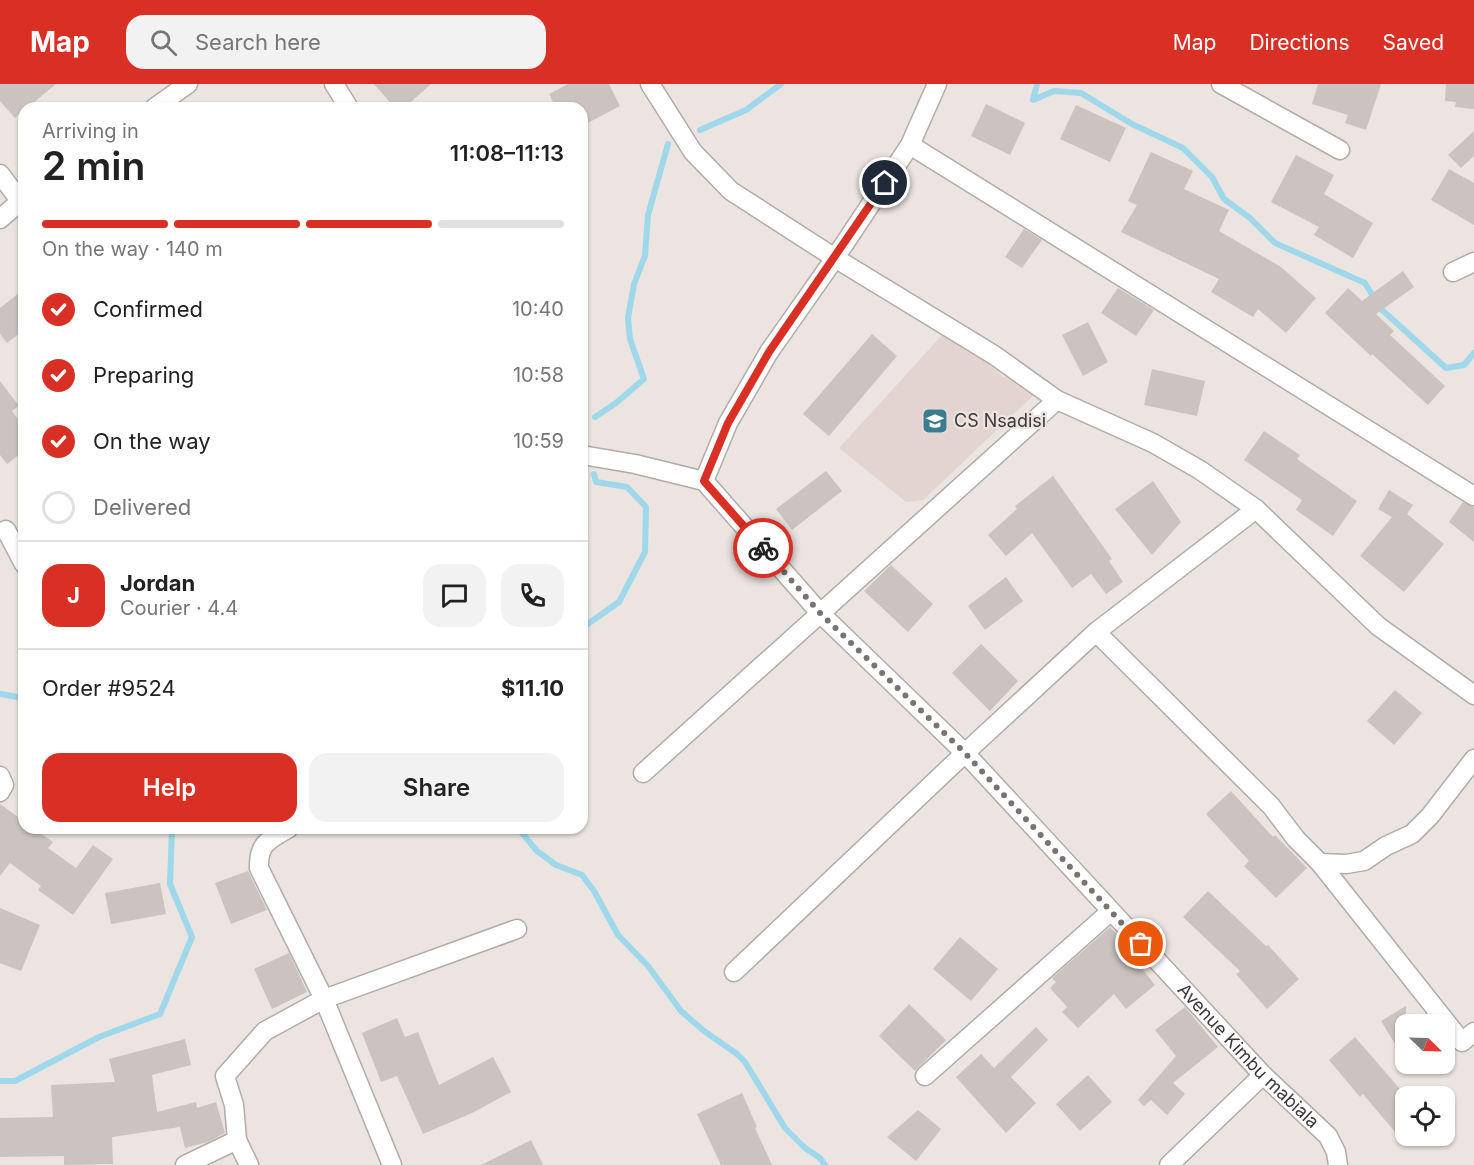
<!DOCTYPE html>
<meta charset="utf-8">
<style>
body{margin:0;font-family:Inter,sans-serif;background:#f2f2f2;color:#222;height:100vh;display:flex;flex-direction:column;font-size:22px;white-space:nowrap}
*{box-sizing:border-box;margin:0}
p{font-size:20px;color:#767676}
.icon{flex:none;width:33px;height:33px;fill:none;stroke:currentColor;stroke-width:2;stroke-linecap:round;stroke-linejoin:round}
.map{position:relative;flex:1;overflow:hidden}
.details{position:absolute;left:18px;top:18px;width:570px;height:732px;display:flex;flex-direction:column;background:#fff;border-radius:18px;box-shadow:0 2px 4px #0004}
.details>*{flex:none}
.needle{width:39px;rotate:113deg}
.buttons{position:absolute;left:1395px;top:930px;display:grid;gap:12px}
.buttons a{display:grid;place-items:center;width:60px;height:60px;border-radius:12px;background:#fff;box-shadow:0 2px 4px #0004;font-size:30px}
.pin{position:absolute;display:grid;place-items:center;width:51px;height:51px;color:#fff;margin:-26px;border:3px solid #fff;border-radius:50%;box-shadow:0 2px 6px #0007}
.courier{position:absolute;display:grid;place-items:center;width:60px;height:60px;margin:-30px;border:4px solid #d93025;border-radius:50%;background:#fff;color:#222;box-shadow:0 2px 8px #0007}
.overview em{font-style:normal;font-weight:600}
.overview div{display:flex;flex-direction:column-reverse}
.overview{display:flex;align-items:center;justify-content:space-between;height:102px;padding:0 24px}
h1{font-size:39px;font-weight:600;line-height:45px}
.bar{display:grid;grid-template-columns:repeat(4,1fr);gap:9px 6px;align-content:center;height:72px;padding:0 24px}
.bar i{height:8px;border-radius:4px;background:#e0e0e0}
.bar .on{background:#d93025}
.bar p{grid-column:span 4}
.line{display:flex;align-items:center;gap:15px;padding:0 24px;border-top:2px solid #e0e0e0}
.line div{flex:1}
.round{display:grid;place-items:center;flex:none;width:63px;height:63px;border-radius:18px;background:#f2f2f2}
ol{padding:0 24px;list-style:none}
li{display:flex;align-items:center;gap:18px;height:66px}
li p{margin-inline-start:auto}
li .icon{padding:6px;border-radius:50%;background:#d93025;color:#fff;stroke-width:4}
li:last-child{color:#767676}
li i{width:33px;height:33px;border:3px solid #e0e0e0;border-radius:50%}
.cta{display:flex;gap:12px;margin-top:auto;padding:12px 24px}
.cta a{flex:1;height:69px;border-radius:18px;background:#d93025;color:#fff;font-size:24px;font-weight:600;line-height:69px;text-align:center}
.cta a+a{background:#f2f2f2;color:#222}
header{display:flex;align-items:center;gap:36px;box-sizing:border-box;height:84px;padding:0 30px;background:#d93025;color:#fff}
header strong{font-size:28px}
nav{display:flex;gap:33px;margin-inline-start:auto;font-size:21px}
.search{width:420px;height:54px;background:#f2f2f2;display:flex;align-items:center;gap:15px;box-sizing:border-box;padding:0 21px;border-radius:18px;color:#767676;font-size:22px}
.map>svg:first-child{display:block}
.built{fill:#e3d4cf}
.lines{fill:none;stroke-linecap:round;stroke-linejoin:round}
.stream{stroke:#9ed8ea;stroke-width:6}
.building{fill:#cac3c0}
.street-casing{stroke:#b2aba8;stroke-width:21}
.street{stroke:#fff;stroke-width:18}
.done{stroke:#797472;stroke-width:6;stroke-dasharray:0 10.8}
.route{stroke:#d93025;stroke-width:8}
.labels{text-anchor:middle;stroke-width:4.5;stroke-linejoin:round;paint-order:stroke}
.poi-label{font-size:18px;fill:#3b3837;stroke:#ebe4e1;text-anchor:start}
.street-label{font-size:18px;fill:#3b3837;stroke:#ebe4e1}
</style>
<header>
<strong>Map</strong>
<div class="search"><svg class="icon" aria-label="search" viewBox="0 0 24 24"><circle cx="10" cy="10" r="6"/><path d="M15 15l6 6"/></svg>Search here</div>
<nav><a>Map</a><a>Directions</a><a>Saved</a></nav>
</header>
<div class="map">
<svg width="1474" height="1081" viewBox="0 0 1474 1081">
<rect width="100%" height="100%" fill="#ebe4e1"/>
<polygon class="built" points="954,238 981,272 1004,294 1008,291 1035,310 923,416 906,418 839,364"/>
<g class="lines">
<g class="stream">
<polyline points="1037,0 1033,16 1054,7 1081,9 1132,40 1183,64 1212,93 1224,115 1250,134 1275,159 1365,199 1380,224 1446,284 1464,281 1474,269"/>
<polyline points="700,46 746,26 781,0"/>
<polyline points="595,333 616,319 644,295 630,255 628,234 634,200 645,172 648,131 668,60"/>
<polyline points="582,544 619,518 645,468 646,423 627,403 596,398 594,390"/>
<polyline points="0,610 24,614"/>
<polyline points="195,744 198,746 202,744"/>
<polyline points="518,744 537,767 556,781 582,791 594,807 618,851 648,882 681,927 704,947 737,970 745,978 785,1044 805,1064 820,1074 825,1081"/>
<polyline points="0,997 15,997 99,953 160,930 192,853 170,800 172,744"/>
</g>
</g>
<g class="building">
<polygon points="0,0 56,0 27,24 24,24 24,26 15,34 0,17"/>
<polygon points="374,0 431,0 404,24 395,24"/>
<polygon points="568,0 609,0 620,22 582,42 582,24 556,24 549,10"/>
<polygon points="1318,0 1381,0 1366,46 1345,39 1348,31 1312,20"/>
<polygon points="1446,0 1474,0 1474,25 1455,23 1456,18 1445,17"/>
<polygon points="986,20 1025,39 1010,71 971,52"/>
<polygon points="1076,21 1126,44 1110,78 1060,55"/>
<polygon points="1474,47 1474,72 1461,84 1448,71"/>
<polygon points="1151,68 1193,87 1184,105 1229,126 1219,147 1281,183 1316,214 1286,249 1258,225 1253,233 1211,208 1219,195 1121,148 1137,121 1128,117"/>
<polygon points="1296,71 1334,91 1324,110 1373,139 1353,174 1314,151 1319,143 1271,118"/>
<polygon points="1449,85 1474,99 1474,141 1431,116"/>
<polygon points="1024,145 1042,156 1022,184 1005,173"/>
<polygon points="1403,187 1414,203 1376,230 1394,247 1390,251 1445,302 1428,321 1372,270 1371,272 1325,229 1348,204 1362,217"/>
<polygon points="1118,204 1154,226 1136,252 1101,229"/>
<polygon points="24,205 24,246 7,259 0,250 0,224"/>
<polygon points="1088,238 1108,278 1083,292 1062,251"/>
<polygon points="872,250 897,272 829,352 803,330"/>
<polygon points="1152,285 1205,297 1197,332 1144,321"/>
<polygon points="0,297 19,322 12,327 24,343 24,367 7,380 0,371"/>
<polygon points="1264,347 1300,371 1297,375 1357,417 1333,452 1296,426 1302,416 1244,376"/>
<polygon points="826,387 842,407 792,446 776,425"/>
<polygon points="1053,392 1112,475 1109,477 1123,498 1106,510 1091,490 1072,504 1032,449 1006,472 988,451 1017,425 1015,422"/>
<polygon points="1153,397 1181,438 1152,471 1115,425"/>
<polygon points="1389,406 1413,421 1407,430 1444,460 1404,508 1360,472 1392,433 1378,425"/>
<polygon points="1463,418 1474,423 1474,458 1449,438"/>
<polygon points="891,481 933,520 908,548 864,507"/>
<polygon points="1006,493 1023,517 985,546 968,522"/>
<polygon points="981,560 1018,597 990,627 952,589"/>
<polygon points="1395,606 1422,629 1394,661 1367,637"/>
<polygon points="1231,707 1273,753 1275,751 1307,784 1276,814 1244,782 1249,777 1206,730"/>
<polygon points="0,720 24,737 24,744 33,744 53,758 48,764 76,784 93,761 113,775 73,831 38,806 41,802 10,779 0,792"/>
<polygon points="248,787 267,826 231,840 215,799"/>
<polygon points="160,799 166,830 111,840 105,809"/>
<polygon points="1208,807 1266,862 1268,861 1299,895 1267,925 1236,890 1240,887 1183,833"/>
<polygon points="0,824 40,841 21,887 0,879"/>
<polygon points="1110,843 1131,865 1129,868 1155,901 1126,925 1114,910 1078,944 1062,928 1067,923 1050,904 1056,898 1052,894"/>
<polygon points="960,853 998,885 971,917 933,885"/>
<polygon points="289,869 307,908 272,925 254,885"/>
<polygon points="909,920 946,956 915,987 879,952"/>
<polygon points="1406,922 1406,978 1381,937"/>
<polygon points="1185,923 1218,963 1173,999 1185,1010 1167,1031 1151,1016 1144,1022 1138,1016 1176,972 1155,946"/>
<polygon points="397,934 405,953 418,948 439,1001 493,973 511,1008 472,1029 423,1050 397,992 381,998 362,949"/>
<polygon points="1036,943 1048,956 1011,993 1036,1019 1006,1049 956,993 981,970 994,984"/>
<polygon points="1355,953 1406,1012 1406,1061 1363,1010 1360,1013 1329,976"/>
<polygon points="185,955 191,981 152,991 157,1028 196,1018 197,1024 216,1018 225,1049 208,1058 185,1064 180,1043 112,1053 113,1080 64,1081 64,1072 0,1073 0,1034 53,1033 51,1001 115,998 109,975"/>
<polygon points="1088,991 1112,1018 1080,1047 1056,1020"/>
<polygon points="742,1009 757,1043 755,1044 772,1081 721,1081 697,1030"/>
<polygon points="918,1026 941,1045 916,1077 887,1053"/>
<polygon points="531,1056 543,1081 481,1081"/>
</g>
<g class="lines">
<g class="street-casing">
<g id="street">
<polyline points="334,0 349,24"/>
<polyline points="650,0 693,68 731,107 835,174 994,271 1057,316 1153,359 1200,386 1256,425 1378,542 1474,611"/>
<polyline points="1221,0 1340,66"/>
<polyline points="154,24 188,0"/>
<polyline points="910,61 1474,412"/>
<polyline points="0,90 24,122"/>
<polyline points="0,135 24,114"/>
<polyline points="1453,188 1474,178"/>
<polyline points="582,371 635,380 704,397"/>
<path id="s1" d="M 704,397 L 821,530 L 965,669 L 1263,991 L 1328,1052 L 1336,1068 L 1338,1081"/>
<polyline points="704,397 728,339 769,268 835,174 910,61 937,0"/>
<polyline points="6,446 24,480"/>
<polyline points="1096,548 1271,722 1296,755 1320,779 1346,780 1364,777 1386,762 1412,750 1430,732 1474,675"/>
<polyline points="643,689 1057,316"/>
<polyline points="0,692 4,701 0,708"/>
<path d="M 289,744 C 269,756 258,759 259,784 L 324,915 L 392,1081"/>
<polyline points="1320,779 1462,958 1474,948"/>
<polyline points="734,888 965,669 1096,548 1256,425"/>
<polyline points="925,992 1110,828"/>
<polyline points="237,1056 249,1081"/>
<polyline points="185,1081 237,1056 234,1021 225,992 265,947 324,915 517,845"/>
<polyline points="1169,1081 1263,991"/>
</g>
</g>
<use href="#street" class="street"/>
</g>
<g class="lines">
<polyline class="done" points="763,464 821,530 965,669 1141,860"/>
<polyline class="route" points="763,464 704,397 728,339 769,268 885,99"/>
</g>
<defs>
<g id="school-square" transform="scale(1.35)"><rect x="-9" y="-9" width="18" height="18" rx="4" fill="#3b7c8f" stroke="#ebe4e1"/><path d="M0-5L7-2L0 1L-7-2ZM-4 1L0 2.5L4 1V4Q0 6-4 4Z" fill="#fff"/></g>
</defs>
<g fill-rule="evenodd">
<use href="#school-square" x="935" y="337"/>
</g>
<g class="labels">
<g class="poi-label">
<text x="954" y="343">CS Nsadisi</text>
</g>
<g class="street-label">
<text dy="6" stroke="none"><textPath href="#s1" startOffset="792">Avenue Kimbu mabiala</textPath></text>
</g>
</g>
</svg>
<div class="buttons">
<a><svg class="needle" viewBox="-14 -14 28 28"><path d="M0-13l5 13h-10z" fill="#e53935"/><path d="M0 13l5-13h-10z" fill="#767676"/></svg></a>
<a><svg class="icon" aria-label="locate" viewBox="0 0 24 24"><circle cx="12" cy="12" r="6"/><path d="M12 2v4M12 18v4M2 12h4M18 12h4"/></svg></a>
</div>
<div class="pin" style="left:1141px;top:860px;background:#ea580c"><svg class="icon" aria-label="bag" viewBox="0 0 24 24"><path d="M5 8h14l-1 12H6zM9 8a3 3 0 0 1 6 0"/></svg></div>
<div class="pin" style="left:885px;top:99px;background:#1f2937"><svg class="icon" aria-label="home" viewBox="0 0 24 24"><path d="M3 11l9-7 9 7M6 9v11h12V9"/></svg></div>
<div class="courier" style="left:763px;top:464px"><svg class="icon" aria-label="bike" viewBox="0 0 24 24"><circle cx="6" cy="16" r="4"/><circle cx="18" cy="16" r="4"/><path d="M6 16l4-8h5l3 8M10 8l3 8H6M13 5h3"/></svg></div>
<section class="details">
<div class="overview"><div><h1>2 min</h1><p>Arriving in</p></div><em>11:08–11:13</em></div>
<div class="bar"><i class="on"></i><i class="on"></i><i class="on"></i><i></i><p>On the way · 140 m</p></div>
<ol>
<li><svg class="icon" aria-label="check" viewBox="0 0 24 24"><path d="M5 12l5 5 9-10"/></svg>Confirmed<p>10:40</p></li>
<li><svg class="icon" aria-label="check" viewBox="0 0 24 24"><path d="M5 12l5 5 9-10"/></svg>Preparing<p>10:58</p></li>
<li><svg class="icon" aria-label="check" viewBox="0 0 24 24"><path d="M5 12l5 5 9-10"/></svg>On the way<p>10:59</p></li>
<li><i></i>Delivered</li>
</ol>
<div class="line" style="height:108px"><b class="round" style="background:#d93025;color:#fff">J</b><div><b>Jordan</b><p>Courier · 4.4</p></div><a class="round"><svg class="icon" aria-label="chat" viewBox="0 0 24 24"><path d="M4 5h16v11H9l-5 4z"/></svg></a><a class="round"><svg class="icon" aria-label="phone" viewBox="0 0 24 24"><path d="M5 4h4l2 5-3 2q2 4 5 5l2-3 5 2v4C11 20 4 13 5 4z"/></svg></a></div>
<div class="line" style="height:78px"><div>Order #9524</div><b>$11.10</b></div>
<div class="cta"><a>Help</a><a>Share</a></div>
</section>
</div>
